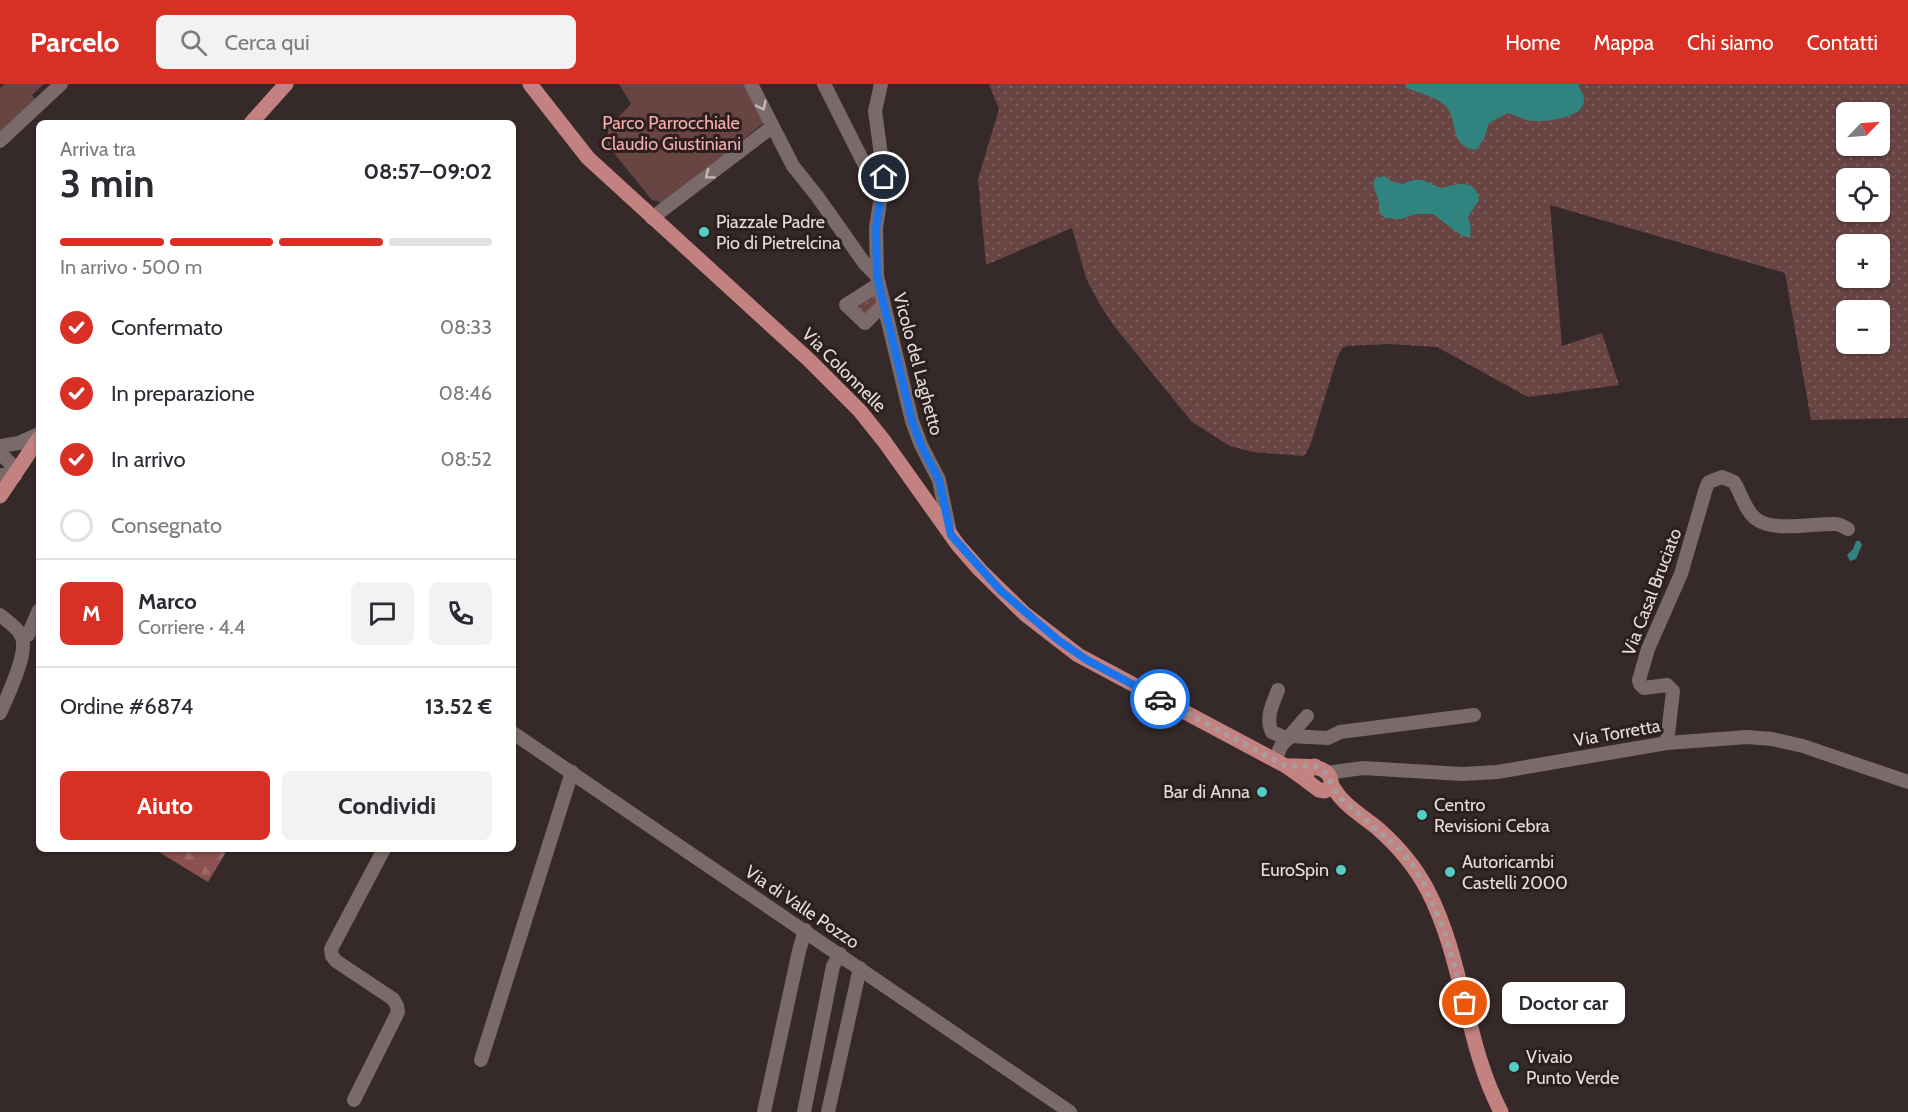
<!DOCTYPE html>
<html lang="it">
<meta charset="utf-8">
<style>
body{margin:0;font-family:Cabin,sans-serif;background:#f2f2f3;color:#2b2b33;height:100vh;display:flex;flex-direction:column;font-size:22px;white-space:nowrap}
*{box-sizing:border-box;margin:0}
p{font-size:20px;color:#7c7c81}
.icon{flex:none;width:33px;height:33px;fill:none;stroke:currentColor;stroke-width:2;stroke-linecap:round;stroke-linejoin:round}
.map{position:relative;flex:1;overflow:hidden}
.panel{position:absolute;left:36px;top:36px;width:480px;height:732px;display:flex;flex-direction:column;background:#fff;border-radius:9px;box-shadow:0 2px 4px #0004}
.panel>*{flex:none}
.needle{width:39px;rotate:65deg}
.controls{position:absolute;left:1836px;top:18px;display:grid;gap:12px}
.controls a{display:grid;place-items:center;width:54px;height:54px;border-radius:9px;background:#fff;box-shadow:0 2px 4px #0004;font-size:30px}
.pin{position:absolute;display:grid;place-items:center;width:51px;height:51px;color:#fff;margin:-26px;border:3px solid #fff;border-radius:50%;box-shadow:0 2px 6px #0007}
.courier{position:absolute;display:grid;place-items:center;width:60px;height:60px;margin:-30px;border:4px solid #1a73e8;border-radius:50%;background:#fff;color:#222;box-shadow:0 2px 8px #0007}
.bubble{position:absolute;height:42px;border-radius:9px;background:#fff;box-shadow:0 2px 4px #0004;font-size:20px;font-weight:700;line-height:42px;text-align:center}
.overview em{font-style:normal;font-weight:700}
.overview div{display:flex;flex-direction:column-reverse}
.overview{display:flex;align-items:center;justify-content:space-between;height:102px;padding:0 24px}
h1{font-size:39px;font-weight:700;line-height:45px}
.bar{display:grid;grid-template-columns:repeat(4,1fr);gap:9px 6px;align-content:center;height:72px;padding:0 24px}
.bar i{height:8px;border-radius:4px;background:#e1e1e2}
.bar .current{background:#d93025}
.bar p{grid-column:span 4}
.line{display:flex;align-items:center;gap:15px;padding:0 24px;border-top:2px solid #e1e1e2}
.line div{flex:1}
.round{display:grid;place-items:center;flex:none;width:63px;height:63px;border-radius:9px;background:#f2f2f3}
ol{padding:0 24px;list-style:none}
li{display:flex;align-items:center;gap:18px;height:66px}
li p{margin-inline-start:auto}
li .icon{padding:6px;border-radius:50%;background:#d93025;color:#fff;stroke-width:4}
li:last-child{color:#7c7c81}
li i{width:33px;height:33px;border:3px solid #e1e1e2;border-radius:50%}
.action{display:flex;gap:12px;margin-top:auto;padding:12px 24px}
.action a{flex:1;height:69px;border-radius:9px;background:#d93025;color:#fff;font-size:24px;font-weight:700;line-height:69px;text-align:center}
.action a+a{background:#f2f2f3;color:#2b2b33}
header{display:flex;align-items:center;gap:36px;box-sizing:border-box;height:84px;padding:0 30px;background:#d93025;color:#fff}
header strong{font-size:28px}
nav{display:flex;gap:33px;margin-inline-start:auto;font-size:21px}
.search{width:420px;height:54px;background:#f2f2f3;display:flex;align-items:center;gap:15px;box-sizing:border-box;padding:0 21px;border-radius:9px;color:#7c7c81;font-size:22px}
.map>svg:first-child{display:block}
.grass{fill:url(#grass-dots);fill-rule:evenodd}
.forest{fill:url(#forest-firs)}
.green{fill:#684443}
.water{fill:#30837e}
.lines{fill:none;stroke-linecap:round;stroke-linejoin:round}
.minor{stroke:#7a6b6a;stroke-width:14}
.major{stroke:#c38180;stroke-width:15}
.oneway{stroke:#c5baba}
.done{stroke:#a89d9d;stroke-width:6;stroke-dasharray:0 10.8}
.route{stroke:#1a73e8;stroke-width:8}
.poi-dot{fill:#55cec6;stroke:#2c201f;stroke-width:2}
.labels{text-anchor:middle;stroke-width:6;stroke-linejoin:round;paint-order:stroke}
.park-label{font-size:18px;fill:#f7adab;stroke:#2c201f}
.poi-label{font-size:18px;fill:#e5dcdc;stroke:#2c201f;text-anchor:start}
.street-label{font-size:18px;fill:#e5dcdc;stroke:#2c201f}
</style>
<header>
<strong>Parcelo</strong>
<div class="search"><svg class="icon" aria-label="search" viewBox="0 0 24 24"><circle cx="10" cy="10" r="6"/><path d="M15 15l6 6"/></svg>Cerca qui</div>
<nav><a>Home</a><a>Mappa</a><a>Chi siamo</a><a>Contatti</a></nav>
</header>
<div class="map">
<svg width="1908" height="1028" viewBox="0 0 1908 1028">
<defs>
<pattern id="grass-dots" width="8" height="8" patternUnits="userSpaceOnUse" patternTransform="scale(1.5)"><rect width="8" height="8" fill="#684443"/><path d="M2 2h.1M6 6h.1" fill="none" stroke="#7d5e5e" stroke-width="1.8" stroke-linecap="round"/></pattern>
<pattern id="forest-firs" width="22" height="20" patternUnits="userSpaceOnUse" patternTransform="scale(1.5)"><rect width="22" height="20" fill="#8c5150"/><path d="M5 1l3.5 6h-7zM16 11l3.5 6h-7z" fill="#9c6969"/></pattern>
</defs>
<rect width="100%" height="100%" fill="#362929"/>
<g class="grass">
<path d="M 989,0 L 1908,0 L 1908,334 L 1811,336 L 1785,189 L 1550,121 L 1562,262 L 1602,249 L 1619,301 L 1528,313 L 1437,263 L 1389,260 L 1347,262 L 1342,264 L 1337,274 L 1310,362 L 1304,372 L 1253,368 L 1230,362 L 1192,338 L 1114,242 L 1099,219 L 1086,194 L 1072,144 L 986,181 L 978,95 L 999,25 ZM 1846,28 L 1880,28 L 1880,62 L 1846,62 ZM 1846,94 L 1880,94 L 1880,128 L 1846,128 ZM 1846,160 L 1880,160 L 1880,194 L 1846,194 ZM 1846,226 L 1880,226 L 1880,260 L 1846,260 Z"/>
<polygon points="875,208 878,218 865,230 856,222"/>
</g>
<polygon class="forest" points="154,765 228,765 208,798"/>
<g class="green">
<polygon points="4,0 44,0 32,11 37,17 0,52 0,4"/>
<polygon points="619,0 746,0 765,38 661,121 658,117 652,116 608,62 608,44 631,20"/>
</g>
<g class="water">
<path d="M 1405,0 L 1578,0 C 1580,5 1585,11 1584,17 C 1582,36 1540,39 1526,36 C 1520,34 1514,31 1508,29 L 1489,39 L 1484,55 L 1476,66 C 1445,61 1462,34 1442,19 C 1433,12 1418,9 1407,4 Z"/>
<path d="M 1385,92 L 1391,97 L 1403,100 C 1424,90 1426,100 1443,104 C 1457,99 1477,95 1479,116 L 1468,133 L 1471,144 L 1470,154 L 1462,152 L 1433,130 L 1417,130 L 1400,135 L 1385,134 L 1379,128 L 1379,118 L 1373,100 L 1375,94 Z"/>
<polygon points="1856,457 1860,457 1862,461 1856,475 1850,477 1847,471 1853,465"/>
</g>
<g class="lines">
<g class="minor">
<polyline points="751,0 793,82 817,112 865,180 877,192"/>
<polyline points="824,0 881,113"/>
<polyline points="881,0 875,27 884,93 876,144 877,192 912,337 921,361 939,396 950,449"/>
<polyline points="0,57 61,0"/>
<polyline points="652,134 772,43"/>
<polyline points="879,200 846,221 865,239 883,221"/>
<polyline points="0,362 19,359 39,350"/>
<polyline points="0,369 10,379 15,392 0,391"/>
<path d="M 0,531 C 7,537 17,543 21,551 C 30,567 7,613 0,629"/>
<polyline points="28,551 39,526"/>
<path d="M 1278,606 C 1273,619 1265,634 1272,648 L 1288,655"/>
<polyline points="513,649 1070,1028"/>
<polyline points="1290,652 1328,654 1340,648 1474,631"/>
<path d="M 1667,659 L 1673,607 L 1667,601 L 1644,604 L 1640,600 L 1639,596 L 1648,565 L 1681,490 L 1706,404 L 1709,398 L 1722,393 L 1734,398 C 1741,409 1745,426 1755,434 C 1771,449 1815,439 1835,440 C 1840,440 1844,443 1848,445"/>
<polyline points="1275,676 1281,662 1307,632"/>
<polyline points="1326,689 1363,684 1462,690 1497,688 1667,659 1747,653 1772,655 1803,662 1908,698"/>
<polyline points="481,976 572,688"/>
<polyline points="354,1016 398,928 397,922 393,915 336,877 332,872 331,865 384,765"/>
<polyline points="764,1028 799,867 805,846"/>
<polyline points="804,1028 833,882 840,870"/>
<polyline points="828,1028 860,884"/>
</g>
<g class="major">
<polyline points="530,0 588,74 809,276 860,327 884,357 958,461 980,486 1025,530 1078,571 1286,682 1307,697"/>
<polyline points="251,39 286,0"/>
<polyline points="0,412 39,354"/>
<path d="M 1286,682 C 1301,682 1334,679 1331,702 L 1325,707 L 1319,706 L 1307,697 L 1306,688 L 1315,682"/>
<path d="M 1331,699 C 1340,719 1360,730 1376,743 C 1397,761 1415,782 1428,807 C 1464,877 1465,959 1501,1028"/>
</g>
</g>
<defs><path id="oneway-chevron" d="M-2-3.5L2.5 0L-2 3.5" fill="none" stroke-width="1.6" stroke-linecap="round" stroke-linejoin="round" transform="scale(1.5)"/></defs>
<g class="oneway">
<use href="#oneway-chevron" transform="translate(762 22) rotate(64)"/>
<use href="#oneway-chevron" transform="translate(709 91) rotate(143)"/>
</g>
<g class="lines">
<polyline class="done" points="1160,615 1286,682 1315,682 1326,689 1338,712 1397,763 1412,780 1424,800 1444,846 1465,919"/>
<polyline class="route" points="884,93 876,144 877,192 912,337 921,361 939,396 951,451 1001,507 1058,556 1087,576 1160,615"/>
</g>
<g class="poi-dot">
<circle cx="704" cy="148" r="6"/>
<circle cx="1262" cy="708" r="6"/>
<circle cx="1422" cy="731" r="6"/>
<circle cx="1341" cy="786" r="6"/>
<circle cx="1450" cy="788" r="6"/>
<circle cx="1514" cy="983" r="6"/>
</g>
<g class="labels">
<g class="park-label">
<text x="671" y="45">Parco Parrocchiale<tspan x="671" dy="21">Claudio Giustiniani</tspan></text>
</g>
<g class="poi-label">
<text x="716" y="144">Piazzale Padre<tspan x="716" dy="21">Pio di Pietrelcina</tspan></text>
<text x="1250" y="714" text-anchor="end">Bar di Anna</text>
<text x="1434" y="727">Centro<tspan x="1434" dy="21">Revisioni Cebra</tspan></text>
<text x="1462" y="784">Autoricambi<tspan x="1462" dy="21">Castelli 2000</tspan></text>
<text x="1329" y="792" text-anchor="end">EuroSpin</text>
<text x="1526" y="979">Vivaio<tspan x="1526" dy="21">Punto Verde</tspan></text>
</g>
<g class="street-label">
<text transform="translate(918 280) rotate(75)" y="6">Vicolo del Laghetto</text>
<text transform="translate(844 286) rotate(45)" y="6">Via Colonnelle</text>
<text transform="translate(1652 508) rotate(-69)" y="6">Via Casal Bruciato</text>
<text transform="translate(1617 649) rotate(-10)" y="6">Via Torretta</text>
<text transform="translate(802 823) rotate(34)" y="6">Via di Valle Pozzo</text>
</g>
</g>
</svg>
<div class="controls">
<a><svg class="needle" viewBox="-14 -14 28 28"><path d="M0-13l5 13h-10z" fill="#e53935"/><path d="M0 13l5-13h-10z" fill="#7c7c81"/></svg></a>
<a><svg class="icon" aria-label="locate" viewBox="0 0 24 24"><circle cx="12" cy="12" r="6"/><path d="M12 2v4M12 18v4M2 12h4M18 12h4"/></svg></a>
<a>+</a>
<a>−</a>
</div>
<div class="pin" style="left:1465px;top:919px;background:#ea580c"><svg class="icon" aria-label="bag" viewBox="0 0 24 24"><path d="M5 8h14l-1 12H6zM9 8a3 3 0 0 1 6 0"/></svg></div>
<div class="pin" style="left:884px;top:93px;background:#1f2937"><svg class="icon" aria-label="home" viewBox="0 0 24 24"><path d="M3 11l9-7 9 7M6 9v11h12V9"/></svg></div>
<div class="courier" style="left:1160px;top:615px"><svg class="icon" aria-label="car" viewBox="0 0 24 24"><path d="M5 17H2v-5l4-1 3-4h7l3 4 3 1v5h-3M9 17h6M6 11h13"/><circle cx="7" cy="17" r="2"/><circle cx="17" cy="17" r="2"/></svg></div>
<div class="bubble" style="left:1502px;top:898px;width:123px">Doctor car</div>
<section class="panel">
<div class="overview"><div><h1>3 min</h1><p>Arriva tra</p></div><em>08:57–09:02</em></div>
<div class="bar"><i class="current"></i><i class="current"></i><i class="current"></i><i></i><p>In arrivo · 500 m</p></div>
<ol>
<li><svg class="icon" aria-label="check" viewBox="0 0 24 24"><path d="M5 12l5 5 9-10"/></svg>Confermato<p>08:33</p></li>
<li><svg class="icon" aria-label="check" viewBox="0 0 24 24"><path d="M5 12l5 5 9-10"/></svg>In preparazione<p>08:46</p></li>
<li><svg class="icon" aria-label="check" viewBox="0 0 24 24"><path d="M5 12l5 5 9-10"/></svg>In arrivo<p>08:52</p></li>
<li><i></i>Consegnato</li>
</ol>
<div class="line" style="height:108px"><b class="round" style="background:#d93025;color:#fff">M</b><div><b>Marco</b><p>Corriere · 4.4</p></div><a class="round"><svg class="icon" aria-label="chat" viewBox="0 0 24 24"><path d="M4 5h16v11H9l-5 4z"/></svg></a><a class="round"><svg class="icon" aria-label="phone" viewBox="0 0 24 24"><path d="M5 4h4l2 5-3 2q2 4 5 5l2-3 5 2v4C11 20 4 13 5 4z"/></svg></a></div>
<div class="line" style="height:78px"><div>Ordine #6874</div><b>13.52 €</b></div>
<div class="action"><a>Aiuto</a><a>Condividi</a></div>
</section>
</div>
